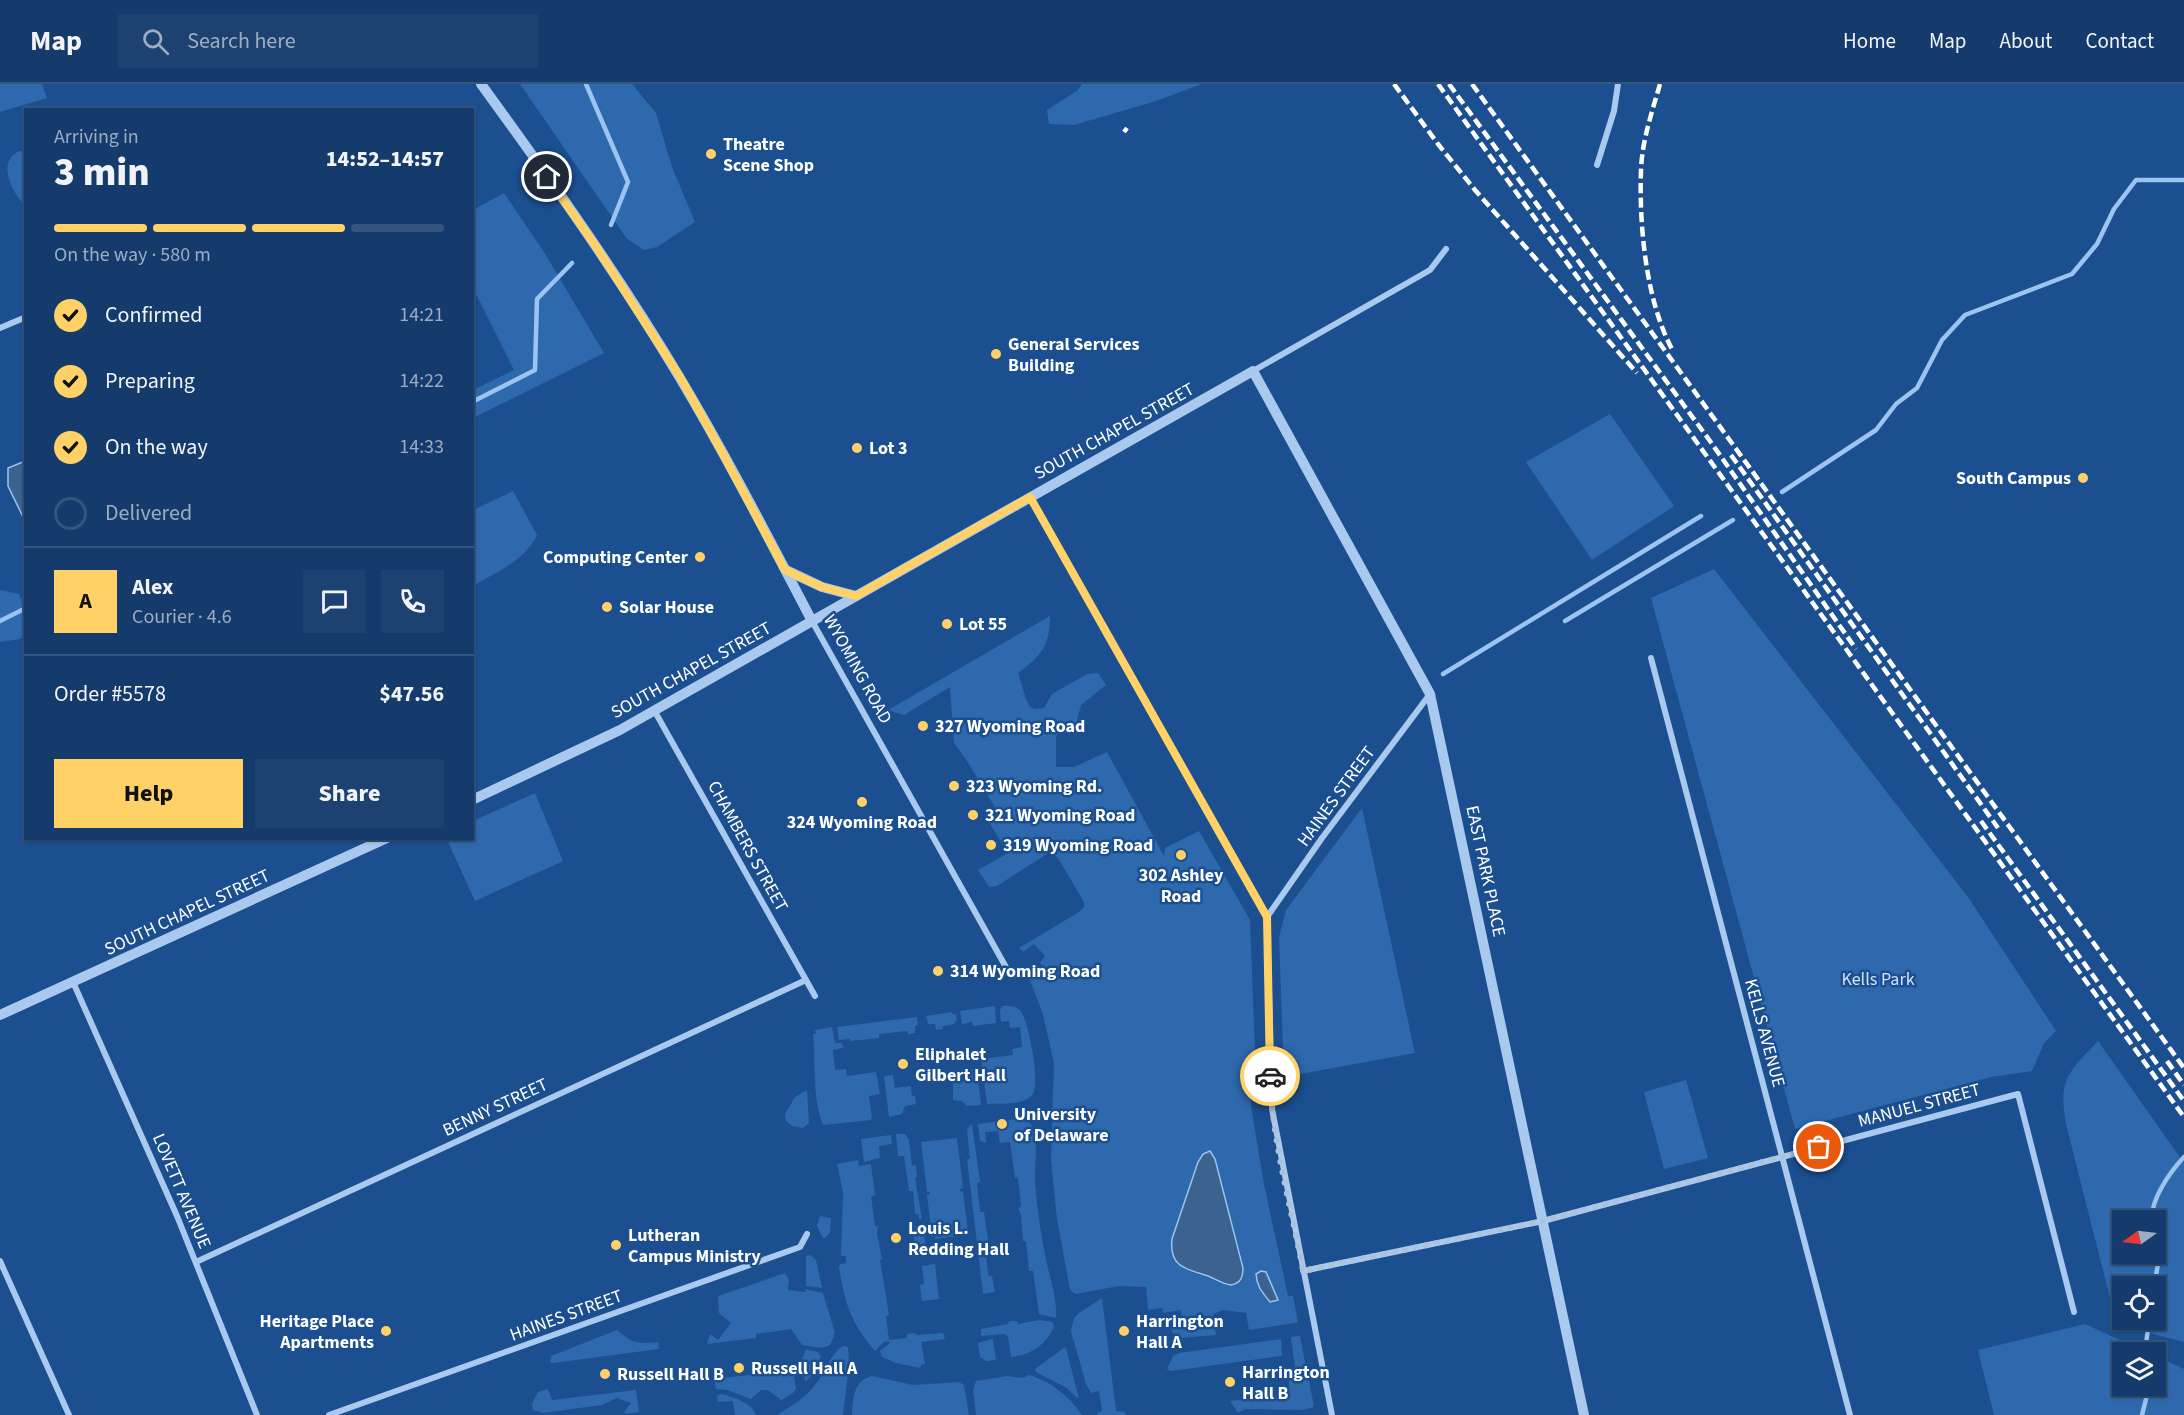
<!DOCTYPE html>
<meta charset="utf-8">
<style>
body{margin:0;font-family:"Source Sans 3",sans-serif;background:#1d4271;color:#f1f3f6;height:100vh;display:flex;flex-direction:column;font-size:22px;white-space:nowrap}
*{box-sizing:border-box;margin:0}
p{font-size:20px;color:#9dadc1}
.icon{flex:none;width:33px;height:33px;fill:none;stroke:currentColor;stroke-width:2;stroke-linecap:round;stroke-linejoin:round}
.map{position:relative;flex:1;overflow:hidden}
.panel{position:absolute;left:24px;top:24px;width:450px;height:732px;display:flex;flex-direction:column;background:#143b6b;border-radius:0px;box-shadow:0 2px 4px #0004,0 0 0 2px #33557e}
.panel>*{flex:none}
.needle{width:39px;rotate:256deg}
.buttons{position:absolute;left:2112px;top:1126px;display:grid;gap:12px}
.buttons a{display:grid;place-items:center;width:54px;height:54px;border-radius:0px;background:#143b6b;box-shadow:0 2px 4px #0004,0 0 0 2px #33557e;font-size:30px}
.pin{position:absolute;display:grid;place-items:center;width:51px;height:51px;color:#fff;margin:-26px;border:3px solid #fff;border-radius:50%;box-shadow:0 2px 6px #0007}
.courier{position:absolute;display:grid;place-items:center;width:60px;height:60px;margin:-30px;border:4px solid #ffd166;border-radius:50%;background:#fff;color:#222;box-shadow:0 2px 8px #0007}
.headline em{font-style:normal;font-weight:800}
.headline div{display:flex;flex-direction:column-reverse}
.headline{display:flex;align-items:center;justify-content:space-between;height:102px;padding:0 30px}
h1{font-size:39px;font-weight:800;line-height:45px}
.bar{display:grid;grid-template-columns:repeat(4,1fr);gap:9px 6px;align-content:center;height:72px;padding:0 30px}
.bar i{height:8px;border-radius:4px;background:#33557e}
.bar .on{background:#ffd166}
.bar p{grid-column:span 4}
.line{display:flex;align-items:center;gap:15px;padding:0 30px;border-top:2px solid #33557e}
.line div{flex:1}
.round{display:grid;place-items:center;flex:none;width:63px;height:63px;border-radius:0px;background:#1d4271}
ol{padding:0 30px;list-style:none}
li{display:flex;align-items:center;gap:18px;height:66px}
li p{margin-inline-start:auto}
li .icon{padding:6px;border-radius:50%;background:#ffd166;color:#111;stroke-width:4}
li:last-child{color:#9dadc1}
li i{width:33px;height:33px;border:3px solid #33557e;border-radius:50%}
.action{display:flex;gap:12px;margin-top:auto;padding:12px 30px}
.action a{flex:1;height:69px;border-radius:0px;background:#ffd166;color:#111;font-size:24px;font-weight:800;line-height:69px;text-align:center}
.action a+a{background:#1d4271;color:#f1f3f6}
header{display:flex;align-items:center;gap:36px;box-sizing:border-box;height:84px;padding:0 30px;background:#143b6b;border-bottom:2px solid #33557e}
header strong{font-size:28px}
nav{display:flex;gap:33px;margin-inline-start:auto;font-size:21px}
.search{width:420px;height:54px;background:#1d4271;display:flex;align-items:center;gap:15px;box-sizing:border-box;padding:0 21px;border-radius:0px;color:#9dadc1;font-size:22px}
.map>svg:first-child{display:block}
.green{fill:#2e69ad;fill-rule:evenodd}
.water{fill:#3c6290;stroke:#9cc4f0;stroke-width:1.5}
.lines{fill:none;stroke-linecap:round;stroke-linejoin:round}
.stream{stroke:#9cc4f0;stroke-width:4.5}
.minor{stroke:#a9c9ee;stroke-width:6}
.tertiary{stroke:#a9c9ee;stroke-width:10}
.rail{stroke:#fff;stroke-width:4.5;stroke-dasharray:10 4.5;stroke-linecap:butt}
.done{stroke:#afc1d8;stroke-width:6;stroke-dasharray:0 10.8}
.route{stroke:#ffd166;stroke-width:8}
.poi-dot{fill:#ffd166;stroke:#1b4f8f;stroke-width:2}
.labels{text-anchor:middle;stroke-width:5;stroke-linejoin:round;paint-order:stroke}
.poi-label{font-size:18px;font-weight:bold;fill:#fff;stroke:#1b4f8f;text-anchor:start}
.street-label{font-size:18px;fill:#fff;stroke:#1b4f8f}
.park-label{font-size:18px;fill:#cfe3fa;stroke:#1b4f8f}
</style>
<header>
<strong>Map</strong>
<div class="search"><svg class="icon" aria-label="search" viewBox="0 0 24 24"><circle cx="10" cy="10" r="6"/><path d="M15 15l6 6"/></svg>Search here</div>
<nav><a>Home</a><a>Map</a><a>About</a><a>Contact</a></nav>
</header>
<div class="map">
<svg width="2184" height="1331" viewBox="0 0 2184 1331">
<rect width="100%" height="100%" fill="#1b4f8f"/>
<g class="green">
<polygon points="0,0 42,0 47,14 0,28"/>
<polygon points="520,0 632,0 656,29 672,83 695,138 657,163 644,166 627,155"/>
<polygon points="1082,0 1202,0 1153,18 1074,41 1049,40 1047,26 1078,6"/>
<path d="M 25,66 L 26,66 L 25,121 C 14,112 0,84 12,72 C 16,68 20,67 25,66 Z"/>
<polygon points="504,109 544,168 604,269 473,334 473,306 514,286 473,204 473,126"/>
<polygon points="1610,330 1674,422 1592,476 1526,378"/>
<path d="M 513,407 L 537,451 C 525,477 496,488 473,502 L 473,426 Z"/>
<polygon points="1714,485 1968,813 2056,947 2044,959 2032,987 1991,993 1795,1045 1651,514"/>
<polygon points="0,506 19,510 25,525 25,551 20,555 0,558"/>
<path d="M 1050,532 C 1050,562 1041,572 1018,589 L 1026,615 L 1031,624 L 1036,625 L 1044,624 L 1052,610 L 1087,590 L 1098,589 L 1106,601 L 1081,621 L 1077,637 L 1056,652 L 1056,683 L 1074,683 L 1107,668 L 1164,772 L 1165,764 L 1199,747 L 1250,836 L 1255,967 L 1253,969 L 1251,1022 L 1264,1100 L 1288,1212 L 1293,1212 L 1298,1238 L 1295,1239 L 1249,1246 L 1246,1229 L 1223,1226 L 1213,1230 L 1216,1251 L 1180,1254 L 1175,1252 L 1170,1244 L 1183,1242 L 1181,1226 L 1163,1229 L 1162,1224 L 1148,1226 L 1146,1203 L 1119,1202 L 1076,1210 L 1070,1206 L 1057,1135 L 1051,1075 L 1054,980 L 1043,930 L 1028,891 L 1043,883 L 1040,879 L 1045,872 L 1034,860 L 1023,868 L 1019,864 L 1079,828 L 1084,823 L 1084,818 L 1058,774 L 1050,768 L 997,802 L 989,803 L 978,786 L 1008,769 L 987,735 L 996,725 L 967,677 L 954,659 L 950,603 L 904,631 L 888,626 ZM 1214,1071 L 1241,1173 L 1237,1199 L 1231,1201 L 1189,1187 L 1178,1179 L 1173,1170 L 1172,1155 L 1175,1148 Z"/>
<polygon points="535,709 563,777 475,817 448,758 448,755 472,754 473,737"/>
<polygon points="1362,724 1415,969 1284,993 1279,853 1286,826"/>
<polygon points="995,922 996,939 973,942 972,938 962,940 960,927"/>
<path d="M 1002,922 C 1010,921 1018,922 1022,929 C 1029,941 1041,1001 1032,1011 C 1023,1022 1000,1019 987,1020 L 981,975 L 1013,971 L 1012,965 L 1022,963 L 1020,943 L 1010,944 L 1009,937 L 1001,938 L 1000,925 L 1002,924 Z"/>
<polygon points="952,928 953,931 956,930 957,937 954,938 955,940 943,942 943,945 936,946 935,940 928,940 926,932"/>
<polygon points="917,933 918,941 915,942 915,949 908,950 907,947 879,950 879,954 850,957 850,955 839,956 837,943"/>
<path d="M 832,943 L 835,959 L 842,959 L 843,964 L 833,966 L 835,986 L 846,985 L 847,992 L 876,988 L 880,1010 L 869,1012 L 872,1034 L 871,1036 L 823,1041 C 812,1014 816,979 813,950 L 816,950 L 815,946 Z"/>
<path d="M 2098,957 L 2184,1079 L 2184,1258 L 2142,1247 L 2123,1236 L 2156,1236 L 2156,1203 L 2122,1203 L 2122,1236 L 2119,1233 L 2110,1214 L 2066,1040 C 2058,995 2068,989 2098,957 ZM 2122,1137 L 2156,1137 L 2156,1170 L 2122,1170 Z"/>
<polygon points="977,984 981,1021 967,1022 962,1017 953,1016 953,997 969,995 968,986"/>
<polygon points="893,991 895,1004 911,1002 912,1012 915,1012 916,1020 905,1022 902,1030 889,1033 884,992"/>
<polygon points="1686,996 1708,1074 1664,1085 1644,1008"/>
<polygon points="807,1006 809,1039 803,1044 792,1042 786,1037 785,1030 795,1013"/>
<path d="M 1019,1035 L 1030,1039 C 1040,1050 1034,1082 1035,1097 C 1037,1125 1041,1153 1047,1180 C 1051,1198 1057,1215 1056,1234 L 1039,1230 L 1033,1187 L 1029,1187 L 1026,1157 L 1023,1157 L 1021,1131 L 1018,1124 L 1021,1123 L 1018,1094 L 1015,1094 L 1010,1058 L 1000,1059 L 998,1047 L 985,1048 L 986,1059 L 980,1057 L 978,1040 Z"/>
<polygon points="972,1040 980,1098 977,1099 980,1128 984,1128 989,1162 985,1163 988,1189 989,1192 992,1192 995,1208 983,1210 967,1075 970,1075 967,1045"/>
<polygon points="896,1050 905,1050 909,1056 912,1081 916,1082 917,1093 915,1094 922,1135 919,1135 918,1130 915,1130 913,1107 909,1107 904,1072 898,1072"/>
<polygon points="891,1051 892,1060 879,1062 880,1074 864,1078 861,1055"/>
<polygon points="957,1054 963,1104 960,1105 960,1107 963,1108 968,1148 966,1149 966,1151 935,1155 935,1152 932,1153 927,1111 930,1110 929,1108 927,1108 921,1058"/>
<path d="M 858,1076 L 859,1082 L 871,1080 L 875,1112 L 871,1112 L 875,1142 L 878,1142 L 877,1149 L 882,1175 L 880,1176 L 889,1231 L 886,1232 L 889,1256 L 907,1254 L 907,1250 L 915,1249 L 916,1251 L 943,1249 L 945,1255 L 921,1258 L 925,1280 L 921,1281 L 920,1284 L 896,1279 L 882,1273 L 880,1267 L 890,1259 L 889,1257 L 884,1258 L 875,1267 C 850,1238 845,1219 839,1183 L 841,1180 L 846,1179 L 846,1172 L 841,1172 L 843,1108 L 837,1080 Z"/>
<polygon points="820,1132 831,1134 830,1149 825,1154 823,1154 817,1142"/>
<polygon points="923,1141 927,1172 921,1173 920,1171 916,1171 913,1142"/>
<polygon points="810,1171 816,1176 822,1204 806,1202 806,1172"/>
<polygon points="935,1180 939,1215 922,1217 920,1201 924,1200 922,1182"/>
<path d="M 785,1189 L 789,1196 L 788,1206 L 805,1208 L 805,1205 L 823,1209 L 835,1249 L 830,1261 C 819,1266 813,1262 802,1261 L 791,1245 L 756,1250 L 756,1254 L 707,1260 L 710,1250 L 718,1256 L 731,1239 L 719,1229 L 718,1212 Z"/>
<polygon points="1102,1214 1116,1327 1125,1328 1126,1331 1097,1331 1097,1329 1102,1327 1099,1307 1091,1309 1086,1300 1071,1247 1074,1234 1079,1229"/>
<path d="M 1040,1236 L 1053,1238 L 1054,1243 C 1045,1261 1032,1271 1011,1273 L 1008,1253 L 1005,1250 L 981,1252 L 981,1245 L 1008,1240 L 1009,1237 L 1017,1237 L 1018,1240 Z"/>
<polygon points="2085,1240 2148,1269 2122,1269 2122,1302 2156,1302 2156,1272 2184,1285 2184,1331 1994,1331 1978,1266"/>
<path d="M 617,1246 C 634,1260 635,1260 658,1258 L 659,1265 L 553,1279 L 550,1278 L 551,1272 Z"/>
<polygon points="1300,1252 1306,1283 1295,1284 1291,1253"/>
<polygon points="993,1255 996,1276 986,1277 980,1273 978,1259"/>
<polygon points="1281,1255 1282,1272 1171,1287 1167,1285 1173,1272 1179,1269"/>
<path d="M 843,1262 L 848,1263 L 849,1282 L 843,1331 L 777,1331 C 793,1321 807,1313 818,1297 C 826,1286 831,1269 843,1262 Z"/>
<polygon points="1065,1263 1066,1264 1079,1314 1076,1313 1067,1304 1036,1288 1035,1285"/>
<polygon points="806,1265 818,1268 821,1273 814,1287 812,1286 810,1289 812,1291 805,1298 802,1276"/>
<polygon points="793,1286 796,1305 793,1309 781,1316 768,1306 761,1306 751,1315 727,1306 716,1305 714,1295"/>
<polygon points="1305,1288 1308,1291 1314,1323 1302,1326 1245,1325 1238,1329 1230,1317 1289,1310 1289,1291"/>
<path d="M 1029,1291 C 1051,1297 1070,1313 1082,1331 L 976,1331 L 973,1306 L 976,1297 L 1007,1292 L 1022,1294 Z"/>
<path d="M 872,1292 L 913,1301 L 959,1298 L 964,1301 L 969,1331 L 852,1331 C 853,1316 853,1296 872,1292 Z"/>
<polygon points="548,1305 552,1316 636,1306 639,1328 626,1330 624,1328 631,1319 617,1314 602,1321 543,1329 533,1326 532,1320 538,1308"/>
<path d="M 722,1310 C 734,1314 752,1318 756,1331 L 735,1331 L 733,1317 L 718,1318 L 717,1311 Z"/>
</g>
<g class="water">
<polygon points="25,377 25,437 8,402 8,384"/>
<path d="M 1210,1067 L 1215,1075 L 1243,1184 C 1243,1193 1241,1199 1231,1201 C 1222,1200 1216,1195 1208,1192 C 1187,1185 1169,1184 1172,1155 L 1198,1078 L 1203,1070 Z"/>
<path d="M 1261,1187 L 1266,1188 L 1278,1216 L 1270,1218 C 1262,1208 1257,1203 1256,1190 Z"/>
</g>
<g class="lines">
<g class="stream">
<polyline points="586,0 628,98 611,141"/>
<polyline points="472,318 535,286 537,215 572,179"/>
<polyline points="1782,408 1876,346 1896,320 1917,304 1942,256 1965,231 2072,190 2097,160 2114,125 2136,96 2184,96"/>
<polyline points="0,537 26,524"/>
<polyline points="1565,537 1733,436"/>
<polyline points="1443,590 1701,432"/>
<path d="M 2152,1137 C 2150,1116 2170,1088 2184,1073"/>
<polyline points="2154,1203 2158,1180 2156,1162"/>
<polyline points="2145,1269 2149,1236"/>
<polyline points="2142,1331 2148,1307 2146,1302"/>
</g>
<g class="minor">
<polyline points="1597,81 1614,27 1618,0"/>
<polyline points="0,244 26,233"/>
<polyline points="1253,287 1430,186 1446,165"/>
<polyline points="1030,413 1267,833 1272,1025 1332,1331"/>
<polyline points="812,537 1007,885"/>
<polyline points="1651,574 1850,1331"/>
<polyline points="654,626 815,912"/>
<polyline points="1267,833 1322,754 1430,610"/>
<polyline points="73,898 177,1132 257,1331"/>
<polyline points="0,1177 69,1331"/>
<polyline points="196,1178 806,896"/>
<polyline points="1303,1187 1543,1137 2018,1010 2074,1228"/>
<polyline points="329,1331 800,1163 807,1150"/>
</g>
<g class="tertiary">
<path d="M 481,0 C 551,96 619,192 680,294 C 727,373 769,455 812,537"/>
<polyline points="786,486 822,503 856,512"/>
<polyline points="472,716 620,646 1253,287 1430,610 1584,1331"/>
<polyline points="0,931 387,754"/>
</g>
<g class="rail">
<polyline points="1394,0 1438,60 1475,106 1637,289"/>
<polyline points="1438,0 2184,1033"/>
<polyline points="1449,0 1710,357 1856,565"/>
<polyline points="1472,0 2184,984"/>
<path d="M 1660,0 C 1652,28 1642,57 1641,86 C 1639,142 1646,218 1673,267"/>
<polyline points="1124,48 1127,44"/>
<polyline points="1731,371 1998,744"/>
<polyline points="1981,737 2184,1017"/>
<polyline points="2167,977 2184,1001"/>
</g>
</g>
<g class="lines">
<path class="done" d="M 1270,992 C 1272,1058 1291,1122 1303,1187 L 1543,1137 L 1819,1063"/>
<polyline class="route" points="547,93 595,161 680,293 723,370 785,486 822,503 856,512 1030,413 1267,833 1270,992"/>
</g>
<g class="poi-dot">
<circle cx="711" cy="70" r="6"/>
<circle cx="996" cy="270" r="6"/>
<circle cx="857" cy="364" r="6"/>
<circle cx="2083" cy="394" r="6"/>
<circle cx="700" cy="473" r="6"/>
<circle cx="607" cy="523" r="6"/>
<circle cx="947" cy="540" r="6"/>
<circle cx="923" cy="642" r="6"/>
<circle cx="954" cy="702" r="6"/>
<circle cx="862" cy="718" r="6"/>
<circle cx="973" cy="731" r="6"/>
<circle cx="991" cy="761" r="6"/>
<circle cx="1181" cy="771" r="6"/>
<circle cx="938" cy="887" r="6"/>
<circle cx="903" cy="980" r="6"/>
<circle cx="1002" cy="1040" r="6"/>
<circle cx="896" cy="1154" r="6"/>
<circle cx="616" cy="1161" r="6"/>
<circle cx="386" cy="1247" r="6"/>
<circle cx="1124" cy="1247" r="6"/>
<circle cx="739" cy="1284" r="6"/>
<circle cx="605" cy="1290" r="6"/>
<circle cx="1230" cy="1298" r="6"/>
</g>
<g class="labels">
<g class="poi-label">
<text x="723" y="66">Theatre<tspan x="723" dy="21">Scene Shop</tspan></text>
<text x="1008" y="266">General Services<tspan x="1008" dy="21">Building</tspan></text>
<text x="869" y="370">Lot 3</text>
<text x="2071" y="400" text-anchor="end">South Campus</text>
<text x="688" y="479" text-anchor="end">Computing Center</text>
<text x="619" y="529">Solar House</text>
<text x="959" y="546">Lot 55</text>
<text x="935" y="648">327 Wyoming Road</text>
<text x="966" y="708">323 Wyoming Rd.</text>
<text x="985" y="737">321 Wyoming Road</text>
<text x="862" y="744" text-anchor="middle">324 Wyoming Road</text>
<text x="1003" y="767">319 Wyoming Road</text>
<text x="1181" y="797" text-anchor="middle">302 Ashley<tspan x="1181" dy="21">Road</tspan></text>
<text x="950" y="893">314 Wyoming Road</text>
<text x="915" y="976">Eliphalet<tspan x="915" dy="21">Gilbert Hall</tspan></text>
<text x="1014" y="1036">University<tspan x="1014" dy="21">of Delaware</tspan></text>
<text x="908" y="1150">Louis L.<tspan x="908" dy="21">Redding Hall</tspan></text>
<text x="628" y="1157">Lutheran<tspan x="628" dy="21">Campus Ministry</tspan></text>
<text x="374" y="1243" text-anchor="end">Heritage Place<tspan x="374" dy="21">Apartments</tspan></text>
<text x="1136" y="1243">Harrington<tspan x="1136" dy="21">Hall A</tspan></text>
<text x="751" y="1290">Russell Hall A</text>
<text x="1242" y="1294">Harrington<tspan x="1242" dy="21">Hall B</tspan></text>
<text x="617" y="1296">Russell Hall B</text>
</g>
<g class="street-label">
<text transform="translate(1114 347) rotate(-29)" y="6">SOUTH CHAPEL STREET</text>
<text transform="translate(858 585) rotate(61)" y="6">WYOMING ROAD</text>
<text transform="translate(691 586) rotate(-29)" y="6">SOUTH CHAPEL STREET</text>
<text transform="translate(1336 712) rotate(-54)" y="6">HAINES STREET</text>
<text transform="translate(748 762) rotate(61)" y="6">CHAMBERS STREET</text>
<text transform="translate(1486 787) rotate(78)" y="6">EAST PARK PLACE</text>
<text transform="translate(187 828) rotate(-25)" y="6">SOUTH CHAPEL STREET</text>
<text transform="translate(1765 949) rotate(75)" y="6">KELLS AVENUE</text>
<text transform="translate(1919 1021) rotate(-15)" y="6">MANUEL STREET</text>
<text transform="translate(495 1023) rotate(-25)" y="6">BENNY STREET</text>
<text transform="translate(182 1107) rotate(67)" y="6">LOVETT AVENUE</text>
<text transform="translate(566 1231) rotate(-20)" y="6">HAINES STREET</text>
</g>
<g class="park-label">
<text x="1878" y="901">Kells Park</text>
</g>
</g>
</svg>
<div class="buttons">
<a><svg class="needle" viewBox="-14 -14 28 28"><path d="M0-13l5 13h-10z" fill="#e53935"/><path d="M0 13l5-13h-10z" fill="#9dadc1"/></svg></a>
<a><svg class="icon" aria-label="locate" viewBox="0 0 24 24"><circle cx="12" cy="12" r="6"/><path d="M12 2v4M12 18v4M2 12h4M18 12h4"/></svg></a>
<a><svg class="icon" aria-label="layers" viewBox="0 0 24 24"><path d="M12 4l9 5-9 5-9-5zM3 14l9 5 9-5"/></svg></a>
</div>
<div class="pin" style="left:1819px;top:1063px;background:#ea580c"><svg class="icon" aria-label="bag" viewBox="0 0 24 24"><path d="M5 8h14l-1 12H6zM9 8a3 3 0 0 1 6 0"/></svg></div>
<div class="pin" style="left:547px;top:93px;background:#1f2937"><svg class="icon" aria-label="home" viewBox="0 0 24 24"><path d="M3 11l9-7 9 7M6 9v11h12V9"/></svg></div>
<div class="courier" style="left:1270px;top:992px"><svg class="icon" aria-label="car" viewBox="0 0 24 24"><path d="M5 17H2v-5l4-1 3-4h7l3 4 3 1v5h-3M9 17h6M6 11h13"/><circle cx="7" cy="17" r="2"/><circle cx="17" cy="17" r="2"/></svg></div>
<section class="panel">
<div class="headline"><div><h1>3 min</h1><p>Arriving in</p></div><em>14:52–14:57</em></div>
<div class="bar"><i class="on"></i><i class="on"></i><i class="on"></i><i></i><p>On the way · 580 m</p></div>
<ol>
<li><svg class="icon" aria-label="check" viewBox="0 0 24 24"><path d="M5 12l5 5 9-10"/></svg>Confirmed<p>14:21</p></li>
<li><svg class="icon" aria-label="check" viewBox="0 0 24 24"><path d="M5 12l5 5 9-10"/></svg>Preparing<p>14:22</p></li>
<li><svg class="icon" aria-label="check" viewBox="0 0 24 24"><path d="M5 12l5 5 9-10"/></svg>On the way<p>14:33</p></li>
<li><i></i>Delivered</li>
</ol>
<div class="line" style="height:108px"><b class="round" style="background:#ffd166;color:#111">A</b><div><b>Alex</b><p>Courier · 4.6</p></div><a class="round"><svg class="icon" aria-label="chat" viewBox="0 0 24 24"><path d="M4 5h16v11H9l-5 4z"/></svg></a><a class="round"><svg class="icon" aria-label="phone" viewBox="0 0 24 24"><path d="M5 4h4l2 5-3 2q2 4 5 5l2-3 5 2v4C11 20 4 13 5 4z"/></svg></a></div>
<div class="line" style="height:78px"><div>Order #5578</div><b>$47.56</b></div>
<div class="action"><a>Help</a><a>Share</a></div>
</section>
</div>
